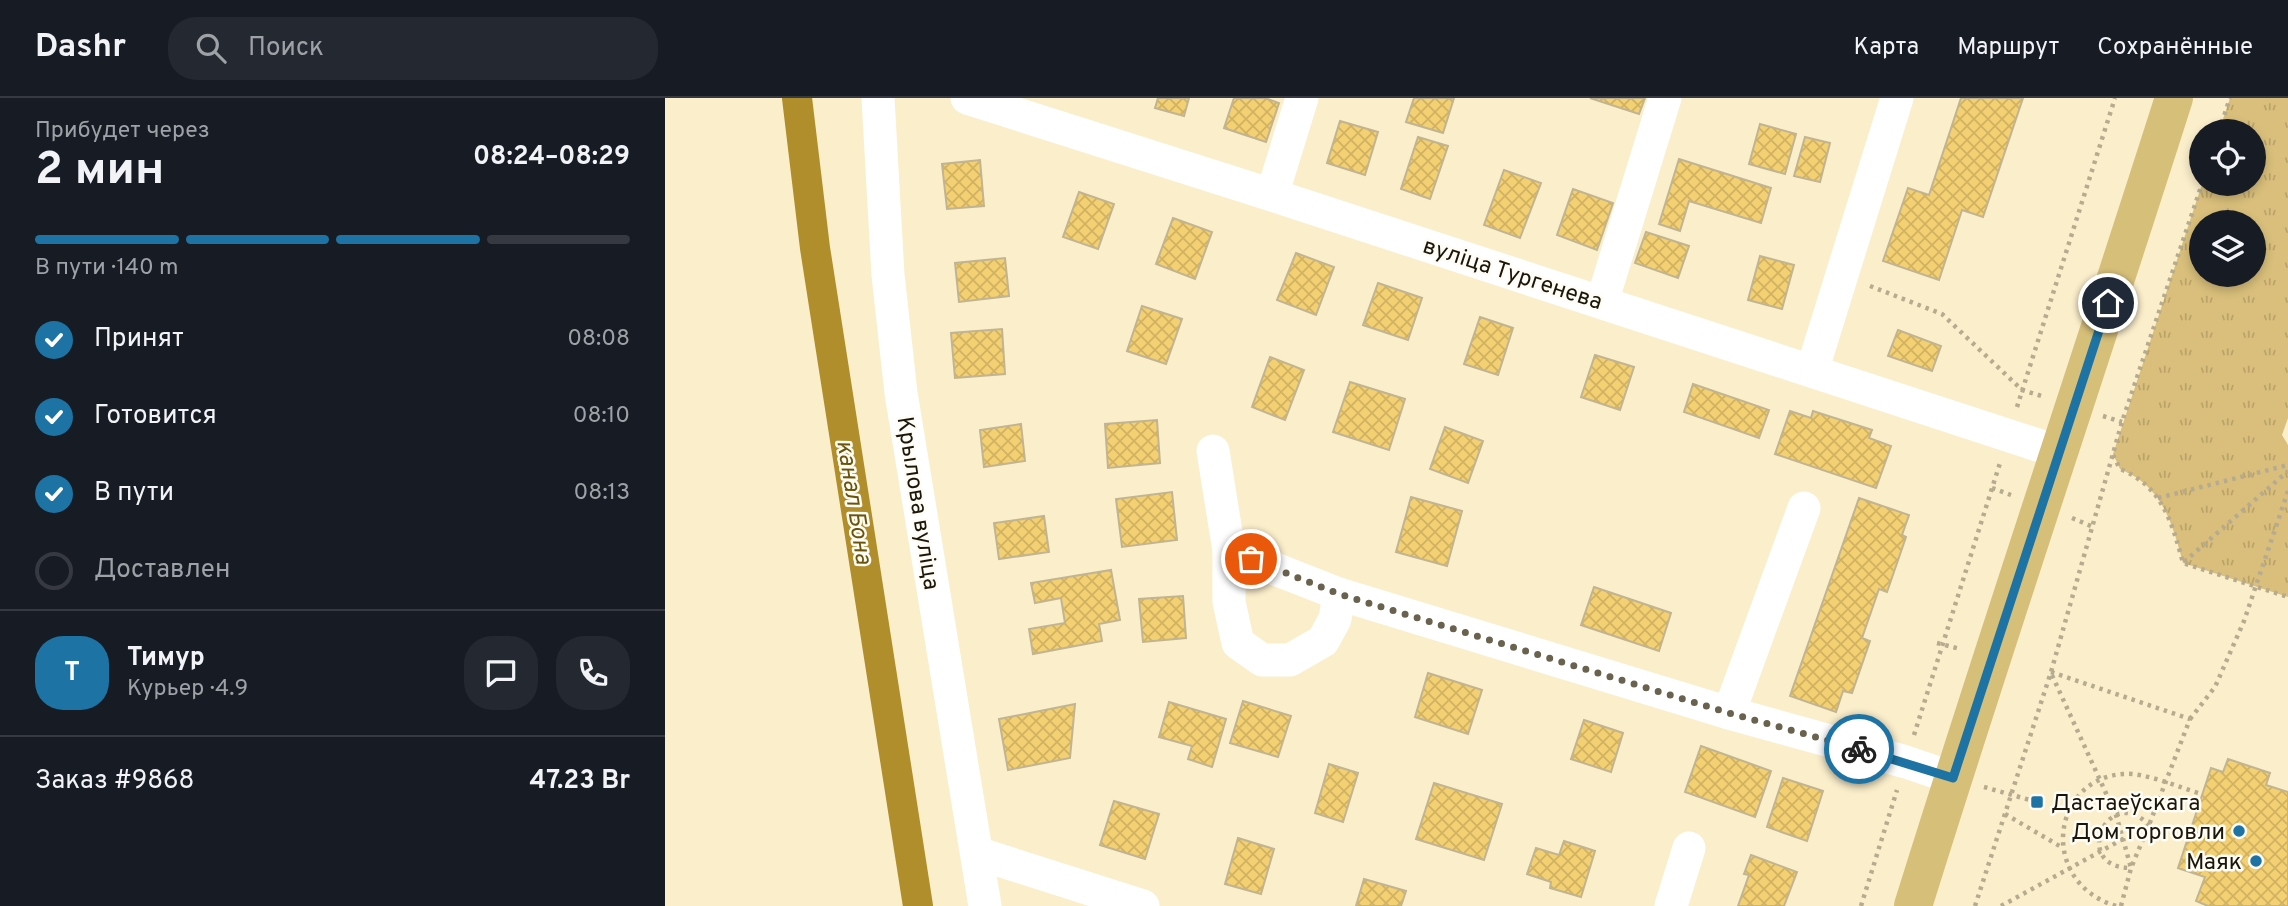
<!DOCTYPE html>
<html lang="ru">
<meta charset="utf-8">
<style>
body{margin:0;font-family:Overpass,sans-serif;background:#242831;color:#f1f3f6;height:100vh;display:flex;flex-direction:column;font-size:26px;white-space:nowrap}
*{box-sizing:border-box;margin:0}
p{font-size:23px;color:#9ea1a6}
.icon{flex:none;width:38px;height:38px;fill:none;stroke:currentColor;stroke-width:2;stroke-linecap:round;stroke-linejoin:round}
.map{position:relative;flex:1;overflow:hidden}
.details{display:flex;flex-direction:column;background:#171b24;width:665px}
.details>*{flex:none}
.controls{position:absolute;left:1524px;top:21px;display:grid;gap:14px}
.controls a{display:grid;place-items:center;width:77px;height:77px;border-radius:50%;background:#171b24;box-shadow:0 4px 10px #0003;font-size:35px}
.pin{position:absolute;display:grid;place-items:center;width:60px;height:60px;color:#fff;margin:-30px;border:4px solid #fff;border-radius:50%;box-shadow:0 2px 7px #0007}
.courier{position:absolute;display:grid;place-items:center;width:70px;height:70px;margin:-35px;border:5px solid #1d73a3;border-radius:50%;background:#fff;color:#222;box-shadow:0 2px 9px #0007}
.headline em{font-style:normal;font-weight:700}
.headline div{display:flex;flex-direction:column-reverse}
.headline{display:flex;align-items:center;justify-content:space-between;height:119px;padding:0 35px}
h1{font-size:46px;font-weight:700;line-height:52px}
.bar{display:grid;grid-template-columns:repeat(4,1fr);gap:10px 7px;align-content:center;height:84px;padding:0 35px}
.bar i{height:9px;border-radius:5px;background:#363941}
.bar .current{background:#1d73a3}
.bar p{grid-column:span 4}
.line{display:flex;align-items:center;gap:18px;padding:0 35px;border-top:2px solid #363941}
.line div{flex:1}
.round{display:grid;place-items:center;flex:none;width:74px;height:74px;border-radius:28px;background:#242831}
ol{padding:0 35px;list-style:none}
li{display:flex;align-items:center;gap:21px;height:77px}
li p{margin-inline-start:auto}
li .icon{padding:7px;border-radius:50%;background:#1d73a3;color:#fff;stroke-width:4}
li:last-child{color:#9ea1a6}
li i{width:38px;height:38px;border:4px solid #363941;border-radius:50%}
header{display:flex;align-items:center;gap:42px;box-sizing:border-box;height:98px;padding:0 35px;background:#171b24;border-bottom:2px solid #363941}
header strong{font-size:33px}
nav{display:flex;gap:38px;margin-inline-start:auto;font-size:24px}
.search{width:490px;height:63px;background:#242831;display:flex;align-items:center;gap:18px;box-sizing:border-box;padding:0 24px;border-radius:28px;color:#9ea1a6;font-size:26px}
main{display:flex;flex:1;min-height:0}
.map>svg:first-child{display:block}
.grass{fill:url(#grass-tufts);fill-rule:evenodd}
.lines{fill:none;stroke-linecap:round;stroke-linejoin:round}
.canal{stroke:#b08e2b;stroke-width:30}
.building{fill:url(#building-cross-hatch);stroke:#c0b493;stroke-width:2}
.path{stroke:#b6ab8f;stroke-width:4.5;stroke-dasharray:3.5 5;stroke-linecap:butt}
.minor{stroke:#fff;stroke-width:33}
.major{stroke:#d6bf79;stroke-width:38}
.done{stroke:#69624e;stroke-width:7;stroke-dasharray:0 12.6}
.route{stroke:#1d73a3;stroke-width:9}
.poi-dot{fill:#1d73a3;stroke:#fefcf5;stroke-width:2.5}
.labels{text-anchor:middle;stroke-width:5;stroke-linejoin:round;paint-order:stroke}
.street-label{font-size:23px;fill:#1b160a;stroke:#fefcf5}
.poi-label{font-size:23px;fill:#1b160a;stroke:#fefcf5;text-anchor:end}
.water-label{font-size:24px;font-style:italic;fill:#6b5409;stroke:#fefcf5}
</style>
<header>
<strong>Dashr</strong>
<div class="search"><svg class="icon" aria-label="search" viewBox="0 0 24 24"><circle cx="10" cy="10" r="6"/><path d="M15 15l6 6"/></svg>Поиск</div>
<nav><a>Карта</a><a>Маршрут</a><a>Сохранённые</a></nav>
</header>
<main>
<section class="details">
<div class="headline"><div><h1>2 мин</h1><p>Прибудет через</p></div><em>08:24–08:29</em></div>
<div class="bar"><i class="current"></i><i class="current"></i><i class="current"></i><i></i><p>В пути · 140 m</p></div>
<ol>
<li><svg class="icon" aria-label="check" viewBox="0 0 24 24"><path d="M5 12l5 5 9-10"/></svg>Принят<p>08:08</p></li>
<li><svg class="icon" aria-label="check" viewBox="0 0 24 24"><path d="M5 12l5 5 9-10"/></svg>Готовится<p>08:10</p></li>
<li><svg class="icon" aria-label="check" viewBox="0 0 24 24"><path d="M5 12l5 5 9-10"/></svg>В пути<p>08:13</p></li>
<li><i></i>Доставлен</li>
</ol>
<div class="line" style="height:126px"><b class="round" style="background:#1d73a3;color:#fff">Т</b><div><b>Тимур</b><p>Курьер · 4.9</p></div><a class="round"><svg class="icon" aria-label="chat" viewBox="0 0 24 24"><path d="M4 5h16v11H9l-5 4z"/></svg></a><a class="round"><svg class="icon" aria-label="phone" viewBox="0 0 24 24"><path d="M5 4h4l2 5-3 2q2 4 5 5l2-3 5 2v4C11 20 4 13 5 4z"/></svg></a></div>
<div class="line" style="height:91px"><div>Заказ #9868</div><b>47.23 Br</b></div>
</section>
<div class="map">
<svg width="1623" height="808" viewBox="0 0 1623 808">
<defs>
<pattern id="grass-tufts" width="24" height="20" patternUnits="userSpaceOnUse" patternTransform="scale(1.75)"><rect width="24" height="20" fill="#d9bf7b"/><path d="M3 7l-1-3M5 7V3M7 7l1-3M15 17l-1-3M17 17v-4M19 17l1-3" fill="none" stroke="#baa369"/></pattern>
<pattern id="building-cross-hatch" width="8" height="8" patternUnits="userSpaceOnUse" patternTransform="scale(1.75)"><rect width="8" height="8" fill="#f3d072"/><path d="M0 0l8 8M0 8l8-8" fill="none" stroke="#d0b261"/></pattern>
</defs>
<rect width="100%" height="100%" fill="#fbeecb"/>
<path class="grass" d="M 1565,0 L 1623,0 L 1623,320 L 1617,337 L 1623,347 L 1623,499 L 1518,465 C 1507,424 1497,388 1455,371 L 1448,356 L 1537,86 L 1589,86 L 1589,33 L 1554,33 ZM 1536,124 L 1589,124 L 1589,177 L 1536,177 Z"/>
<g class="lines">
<polyline class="canal" points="132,0 150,150 253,808"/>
</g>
<g class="building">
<polygon points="493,0 524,0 519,18 490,10"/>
<polygon points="569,0 600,0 614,5 601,44 559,30"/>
<polygon points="749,0 789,0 778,35 741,24"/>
<polygon points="925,0 980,0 974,16"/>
<polygon points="1296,0 1358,0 1318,119 1297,112 1274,182 1218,163 1243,90 1264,97"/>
<polygon points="675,23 713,34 700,77 662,65"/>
<polygon points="1095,26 1131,36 1120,76 1084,66"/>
<polygon points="753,39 783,48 765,101 736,91"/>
<polygon points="1140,39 1165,45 1155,84 1129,78"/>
<polygon points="1014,61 1106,90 1096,125 1024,103 1015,133 994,126"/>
<polygon points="315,62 319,108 282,111 277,66"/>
<polygon points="839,72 876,85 855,140 819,127"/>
<polygon points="908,91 948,105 932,152 892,137"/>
<polygon points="414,94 449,106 433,151 398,139"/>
<polygon points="508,120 547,134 530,181 491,166"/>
<polygon points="981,134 1024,148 1013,180 970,165"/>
<polygon points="631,155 669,169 651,217 612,202"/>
<polygon points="1095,158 1129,167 1117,211 1083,202"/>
<polygon points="340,160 344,198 294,204 290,165"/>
<polygon points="713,185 757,200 743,242 698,227"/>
<polygon points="477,208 517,221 501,266 462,253"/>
<polygon points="815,219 848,230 833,277 799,266"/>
<polygon points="337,231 340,276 290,280 286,235"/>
<polygon points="1233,232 1276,248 1267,273 1223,258"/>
<polygon points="930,257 969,269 955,312 916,299"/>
<polygon points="605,259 639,272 620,322 587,309"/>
<polygon points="685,284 740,301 724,352 668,334"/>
<polygon points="1028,286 1104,312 1094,340 1019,314"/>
<polygon points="1125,313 1146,320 1148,313 1207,332 1204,340 1226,348 1211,390 1110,356"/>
<polygon points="492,322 495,365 443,370 440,326"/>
<polygon points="356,326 360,363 319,369 315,332"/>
<polygon points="780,329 818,343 803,385 765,371"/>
<polygon points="507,394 512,442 457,449 451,401"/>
<polygon points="746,399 797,413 782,468 731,454"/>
<polygon points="1194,400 1244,417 1237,437 1241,439 1222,494 1214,491 1197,540 1205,543 1187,595 1178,593 1171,614 1125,598"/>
<polygon points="379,418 384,454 334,461 329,425"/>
<polygon points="446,472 455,522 434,526 437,543 368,556 364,531 400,525 396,500 370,505 366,485"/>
<polygon points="929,489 1006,515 994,553 916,527"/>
<polygon points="518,498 521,540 478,544 474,501"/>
<polygon points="763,575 817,592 803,636 750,619"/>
<polygon points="578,603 626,618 613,659 565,645"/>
<polygon points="504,604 561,621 547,669 523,661 527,648 494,639"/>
<polygon points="410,606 405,660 343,672 334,621"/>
<polygon points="919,622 958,635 946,674 906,661"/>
<polygon points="1036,648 1106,673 1090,719 1020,694"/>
<polygon points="1563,661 1605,675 1601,687 1623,694 1623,808 1543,808 1531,803 1540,779 1513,770 1546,670 1558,674"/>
<polygon points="664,666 693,675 678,724 650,715"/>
<polygon points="1118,680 1158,693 1142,743 1102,729"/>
<polygon points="769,685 837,706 819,762 751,741"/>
<polygon points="449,703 494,716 480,761 435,747"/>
<polygon points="573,740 609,751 596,796 560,786"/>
<polygon points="899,743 930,753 916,799 885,790 886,784 862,776 871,750 894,757"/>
<polygon points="1086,757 1132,774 1119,808 1073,808 1084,777 1079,776"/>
<polygon points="699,781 741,793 736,808 691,808"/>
</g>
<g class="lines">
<g class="path">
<polyline points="1554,33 1565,0"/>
<polyline points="1205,188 1277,216 1357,292 1380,299"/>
<polyline points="1352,309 1450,0"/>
<polyline points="1438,318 1457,324"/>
<path d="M 1448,357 L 1455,371 C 1497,388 1507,424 1518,465 L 1623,499"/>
<polyline points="1327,390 1346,397"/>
<polyline points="1493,400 1623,367"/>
<polyline points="1407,420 1426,428"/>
<polyline points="1519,464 1623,373"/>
<polyline points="1272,545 1295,551"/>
<polyline points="1386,574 1525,621 1484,727 1458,741 1466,770"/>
<polyline points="1525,621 1550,589 1579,523 1623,393"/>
<polyline points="1249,637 1335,365"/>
<polyline points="1319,689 1372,704"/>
<polyline points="1340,716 1398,750"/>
<polyline points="1196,808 1232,692"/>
<polyline points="1310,808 1386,574 1457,324 1537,86"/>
<polyline points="1336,808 1458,741 1451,717 1386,575"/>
<path d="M 1451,808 C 1373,784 1386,681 1458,676 C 1480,674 1515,690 1537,696"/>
<path d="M 1456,808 L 1466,770 L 1484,727 C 1443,684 1405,770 1466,770"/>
</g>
<g class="minor">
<polyline points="213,0 223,177 236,295 320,808"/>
<polyline points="302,0 607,97 1394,354"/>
<polyline points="607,97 637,0"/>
<polyline points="937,204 1000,0"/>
<polyline points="1147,273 1232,0"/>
<polyline points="548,353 564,453 674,496 1064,615 1241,664 1288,680"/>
<polyline points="564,453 564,504 573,545 597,562 625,562 658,543 670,521 674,496"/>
<polyline points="1064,615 1139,410"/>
<polyline points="312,755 478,808"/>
<polyline points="1006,808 1024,750"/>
</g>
<path class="major" d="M 1248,808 C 1332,538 1423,270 1509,0"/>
</g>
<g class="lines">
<polyline class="done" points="586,461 674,496 1064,615 1194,651"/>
<polyline class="route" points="1194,651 1288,680 1443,205"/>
</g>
<g class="poi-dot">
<rect x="1365" y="697" width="14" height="14" rx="3.5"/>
<circle cx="1574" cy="733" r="7"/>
<circle cx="1591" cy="763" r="7"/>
</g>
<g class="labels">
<g class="street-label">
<text transform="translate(848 175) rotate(18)" y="8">вуліца Тургенева</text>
<text transform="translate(254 405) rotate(81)" y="8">Крылова вуліца</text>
</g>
<g class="poi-label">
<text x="1386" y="712" text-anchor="start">Дастаеўскага</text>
<text x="1560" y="741">Дом торговли</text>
<text x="1577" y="771">Маяк</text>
</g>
<g class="water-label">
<text transform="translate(190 404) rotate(81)" y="8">канал Бона</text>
</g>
</g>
</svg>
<div class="controls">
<a><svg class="icon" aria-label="locate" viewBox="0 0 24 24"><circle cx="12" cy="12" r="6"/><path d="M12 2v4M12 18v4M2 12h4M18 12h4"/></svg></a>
<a><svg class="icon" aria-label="layers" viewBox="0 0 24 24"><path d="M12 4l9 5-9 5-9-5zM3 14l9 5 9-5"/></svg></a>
</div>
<div class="pin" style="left:586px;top:461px;background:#ea580c"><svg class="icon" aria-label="bag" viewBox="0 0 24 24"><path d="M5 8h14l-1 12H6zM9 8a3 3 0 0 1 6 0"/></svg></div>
<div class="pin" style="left:1443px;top:205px;background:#1f2937"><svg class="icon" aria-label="home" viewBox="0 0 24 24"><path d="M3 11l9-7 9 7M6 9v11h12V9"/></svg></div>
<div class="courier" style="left:1194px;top:651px"><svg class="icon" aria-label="bike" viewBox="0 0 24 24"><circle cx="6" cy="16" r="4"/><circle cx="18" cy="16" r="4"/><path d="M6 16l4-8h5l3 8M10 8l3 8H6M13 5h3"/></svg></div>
</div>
</main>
